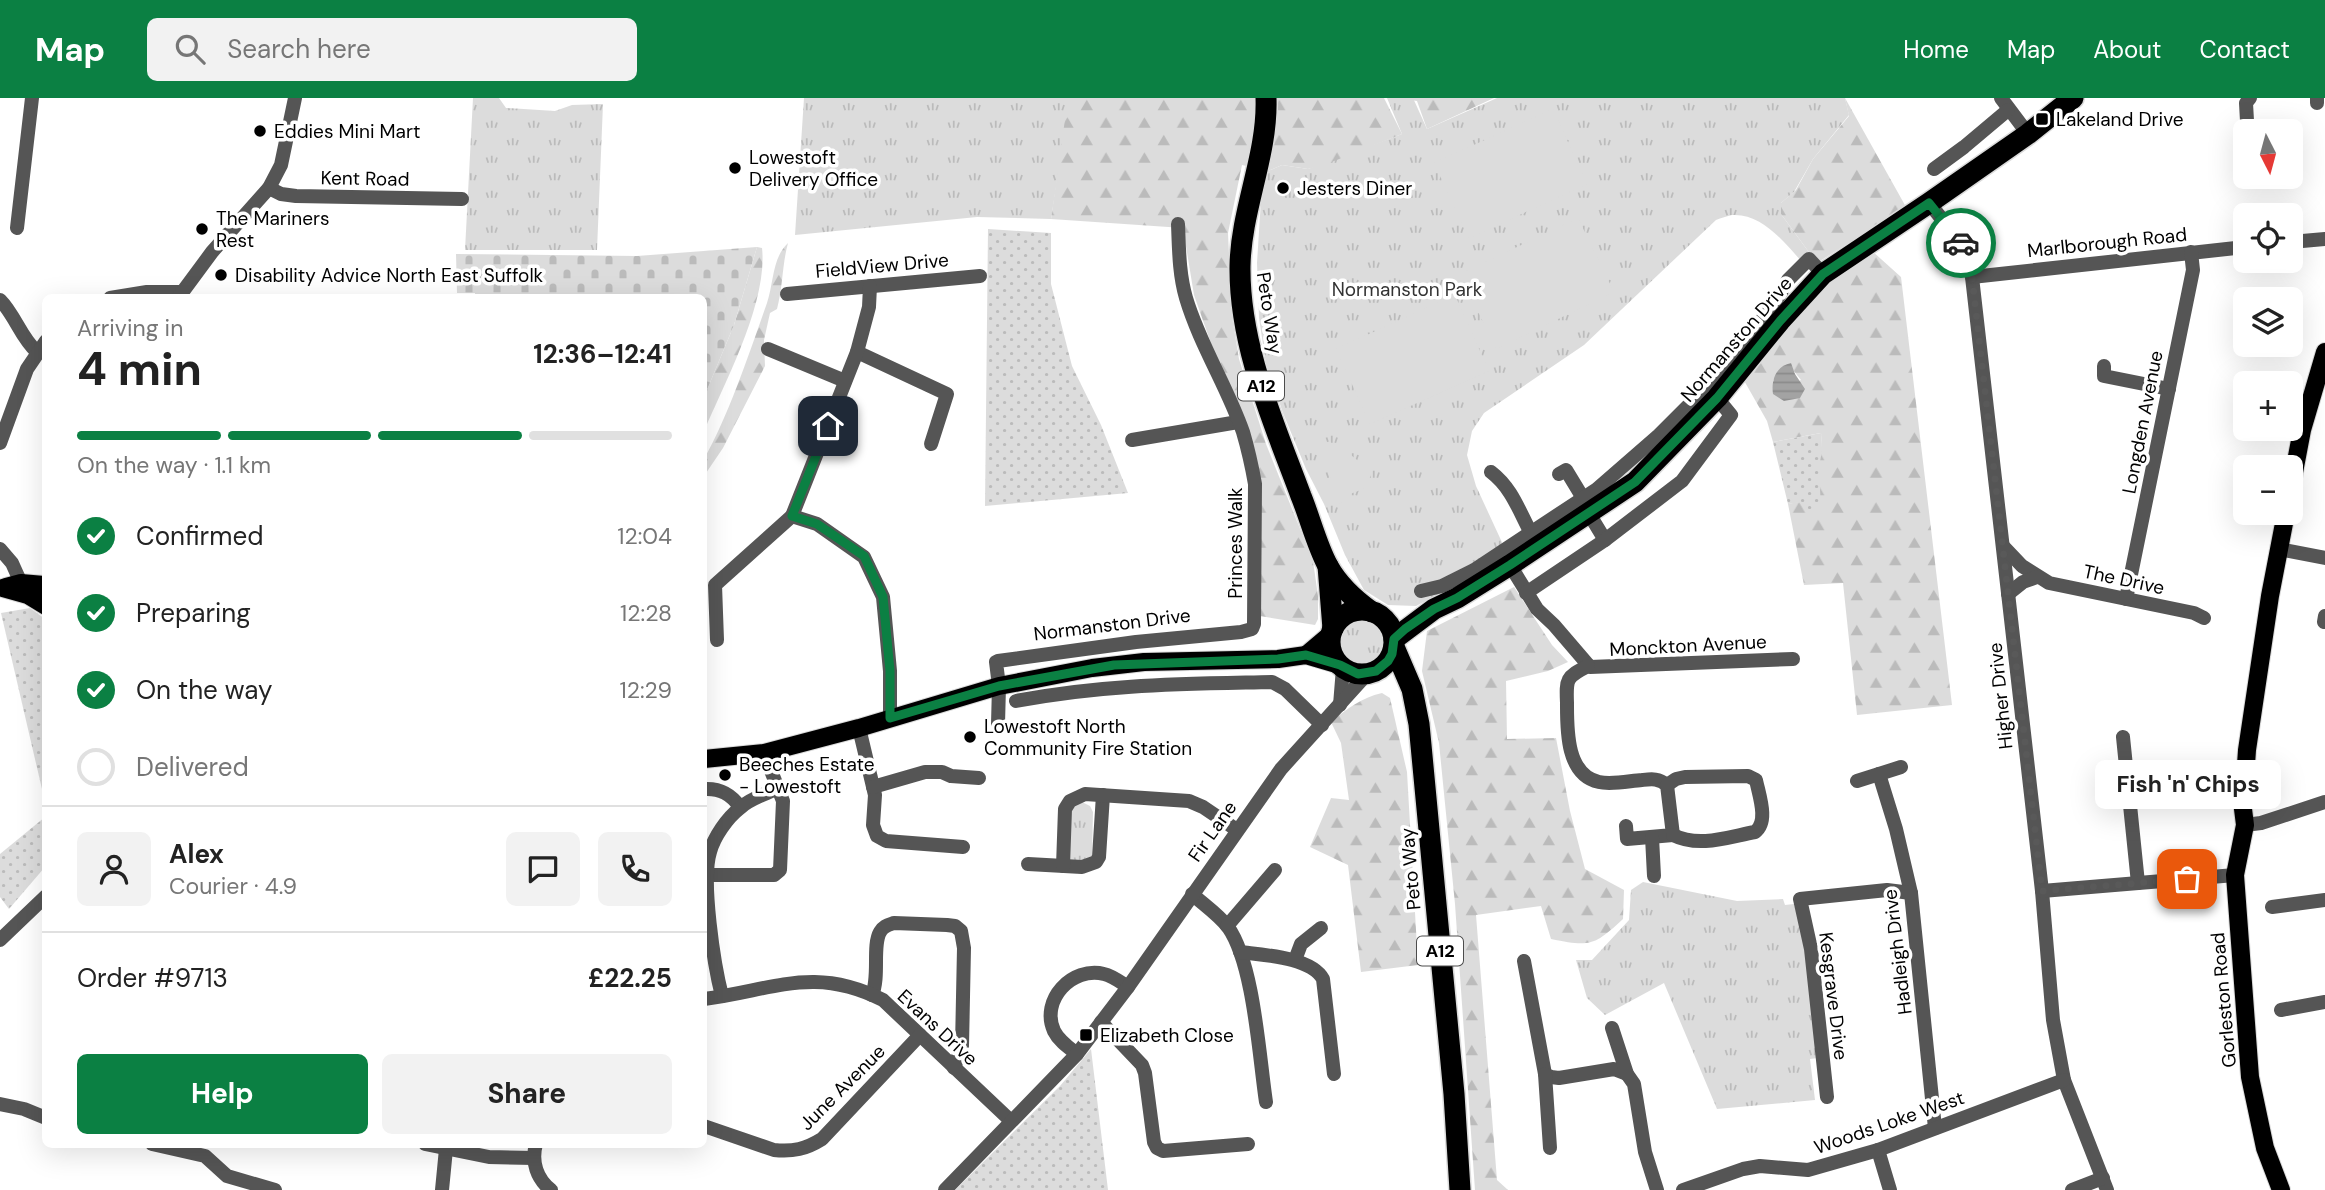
<!DOCTYPE html>
<meta charset="utf-8">
<style>
body{margin:0;font-family:"DM Sans",sans-serif;background:#f2f2f2;color:#222;height:100vh;display:flex;flex-direction:column;font-size:26px;white-space:nowrap}
*{box-sizing:border-box;margin:0}
p{font-size:23px;color:#767676}
.icon{flex:none;width:38px;height:38px;fill:none;stroke:currentColor;stroke-width:2;stroke-linecap:round;stroke-linejoin:round}
.map{position:relative;flex:1;overflow:hidden}
.sheet{position:absolute;left:42px;top:196px;width:665px;height:854px;display:flex;flex-direction:column;background:#fff;border-radius:10px;box-shadow:0 7px 28px #0002}
.sheet>*{flex:none}
.needle{width:46px;rotate:174deg}
.controls{position:absolute;left:2233px;top:21px;display:grid;gap:14px}
.controls a{display:grid;place-items:center;width:70px;height:70px;border-radius:10px;background:#fff;box-shadow:0 7px 28px #0002;font-size:35px}
.pin{position:absolute;display:grid;place-items:center;width:60px;height:60px;color:#fff;margin:-30px;border-radius:14px;box-shadow:0 4px 10px #0006}
.courier{position:absolute;display:grid;place-items:center;width:70px;height:70px;margin:-35px;border:5px solid #0b8043;border-radius:50%;background:#fff;color:#222;box-shadow:0 2px 9px #0007}
.bubble{position:absolute;height:49px;border-radius:10px;background:#fff;box-shadow:0 7px 28px #0002;font-size:23px;font-weight:700;line-height:49px;text-align:center}
.summary em{font-style:normal;font-weight:700}
.summary div{display:flex;flex-direction:column-reverse}
.summary{display:flex;align-items:center;justify-content:space-between;height:119px;padding:0 35px}
h1{font-size:46px;font-weight:700;line-height:52px}
.bar{display:grid;grid-template-columns:repeat(4,1fr);gap:10px 7px;align-content:center;height:84px;padding:0 35px}
.bar i{height:9px;border-radius:5px;background:#e0e0e0}
.bar .on{background:#0b8043}
.bar p{grid-column:span 4}
.line{display:flex;align-items:center;gap:18px;padding:0 35px;border-top:2px solid #e0e0e0}
.line div{flex:1}
.round{display:grid;place-items:center;flex:none;width:74px;height:74px;border-radius:10px;background:#f2f2f2}
ol{padding:0 35px;list-style:none}
li{display:flex;align-items:center;gap:21px;height:77px}
li p{margin-inline-start:auto}
li .icon{padding:7px;border-radius:50%;background:#0b8043;color:#fff;stroke-width:4}
li:last-child{color:#767676}
li i{width:38px;height:38px;border:4px solid #e0e0e0;border-radius:50%}
.cta{display:flex;gap:14px;margin-top:auto;padding:14px 35px}
.cta a{flex:1;height:80px;border-radius:10px;background:#0b8043;color:#fff;font-size:28px;font-weight:700;line-height:80px;text-align:center}
.cta a+a{background:#f2f2f2;color:#222}
header{display:flex;align-items:center;gap:42px;box-sizing:border-box;height:98px;padding:0 35px;background:#0b8043;color:#fff}
header strong{font-size:33px}
nav{display:flex;gap:38px;margin-inline-start:auto;font-size:24px}
.search{width:490px;height:63px;background:#f2f2f2;display:flex;align-items:center;gap:18px;box-sizing:border-box;padding:0 24px;border-radius:10px;color:#767676;font-size:26px}
.map>svg:first-child{display:block}
.grass{fill:url(#grass-tufts)}
.forest{fill:url(#forest-firs);fill-rule:evenodd}
.cemetery{fill:url(#cemetery-stones)}
.garden{fill:url(#garden-dots)}
.pitch{fill:#dcdcdc}
.water{fill:url(#water-rules)}
.lines{fill:none;stroke-linecap:round;stroke-linejoin:round}
.major-casing{stroke:#dbdbdb;stroke-width:20}
.highway-casing{stroke:#dbdbdb;stroke-width:24}
.minor{stroke:#555;stroke-width:14}
.major{stroke:#000;stroke-width:18}
.highway{stroke:#000;stroke-width:21}
.done{stroke:#595959;stroke-width:7;stroke-dasharray:0 12.6}
.route{stroke:#0b8043;stroke-width:9}
.poi-dot{fill:#000;stroke:#fff;stroke-width:2.5}
.labels{text-anchor:middle;stroke-width:7;stroke-linejoin:round;paint-order:stroke}
.shield{fill:#fff;stroke:#4c4c4c;stroke-width:2}
.shield-label{font-size:18px;font-weight:bold;fill:#000}
.poi-label{font-size:19px;fill:#000;stroke:#fff;text-anchor:start}
.street-label{font-size:19px;fill:#000;stroke:#fff}
.park-label{font-size:19px;fill:#333;stroke:#fff}
</style>
<header>
<strong>Map</strong>
<div class="search"><svg class="icon" aria-label="search" viewBox="0 0 24 24"><circle cx="10" cy="10" r="6"/><path d="M15 15l6 6"/></svg>Search here</div>
<nav><a>Home</a><a>Map</a><a>About</a><a>Contact</a></nav>
</header>
<div class="map">
<svg width="2325" height="1092" viewBox="0 0 2325 1092">
<defs>
<pattern id="grass-tufts" width="24" height="20" patternUnits="userSpaceOnUse" patternTransform="scale(1.75)"><rect width="24" height="20" fill="#dcdcdc"/><path d="M3 7l-1-3M5 7V3M7 7l1-3M15 17l-1-3M17 17v-4M19 17l1-3" fill="none" stroke="#bbb"/></pattern>
<pattern id="forest-firs" width="22" height="20" patternUnits="userSpaceOnUse" patternTransform="scale(1.75)"><rect width="22" height="20" fill="#dcdcdc"/><path d="M5 1l3.5 6h-7zM16 11l3.5 6h-7z" fill="#bbb"/></pattern>
<pattern id="cemetery-stones" width="16" height="16" patternUnits="userSpaceOnUse" patternTransform="scale(1.75)"><rect width="16" height="16" fill="#dcdcdc"/><path d="M2 7V4a2 2 0 0 1 4 0v3zM10 15v-3a2 2 0 0 1 4 0v3z" fill="#bbb"/></pattern>
<pattern id="garden-dots" width="8" height="8" patternUnits="userSpaceOnUse" patternTransform="scale(1.75)"><rect width="8" height="8" fill="#dcdcdc"/><path d="M2 2h.1M6 6h.1" fill="none" stroke="#bbb" stroke-width="1.8" stroke-linecap="round"/></pattern>
<pattern id="water-rules" width="6" height="5" patternUnits="userSpaceOnUse" patternTransform="scale(1.75)"><rect width="6" height="5" fill="#a3a3a3"/><path d="M0 2.5h6" fill="none" stroke="#8b8b8b"/></pattern>
</defs>
<rect width="100%" height="100%" fill="#fff"/>
<g class="grass">
<polygon points="473,0 499,0 506,10 555,13 572,7 603,6 597,152 465,152"/>
<polygon points="804,0 1070,0 1051,121 977,119 795,137"/>
<path d="M 1387,0 L 1413,0 L 1427,31 L 1497,0 L 1845,0 L 1849,17 L 1813,61 L 1794,94 L 1781,105 L 1781,116 L 1811,157 L 1802,164 C 1785,145 1762,115 1732,117 C 1727,118 1721,120 1716,122 L 1584,247 L 1484,315 L 1472,333 L 1467,357 L 1476,388 L 1506,453 L 1459,486 L 1416,508 L 1388,507 L 1364,492 L 1345,457 L 1324,406 L 1306,371 L 1283,315 L 1266,266 L 1259,220 L 1257,165 L 1262,86 L 1268,73 L 1282,67 L 1308,71 L 1402,36 Z"/>
<circle cx="1362" cy="544" r="24"/>
<polygon points="1082,704 1090,708 1093,714 1092,760 1090,763 1069,762 1070,709"/>
<polygon points="1643,784 1737,803 1783,801 1785,807 1794,806 1807,850 1818,960 1810,961 1815,1002 1717,1011 1664,885 1605,917 1587,900 1576,862 1592,862 1629,822 1631,792"/>
</g>
<g class="forest">
<polygon points="1068,0 1384,0 1402,36 1324,67 1308,71 1282,67 1268,73 1242,67 1228,135 1232,219 1239,261 1266,346 1313,463 1318,498 1318,521 1315,527 1260,518 1261,411 1213,251 1194,197 1183,130 1051,121"/>
<polygon points="1395,0 1494,0 1427,31 1417,3"/>
<polygon points="1845,0 1906,109 1820,163 1811,157 1781,116 1781,105 1796,92 1813,61 1849,18"/>
<path d="M 788,145 C 782,167 783,189 777,211 L 770,215 L 764,242 L 765,268 L 723,350 L 704,378 L 704,361 C 729,317 750,253 767,205 C 774,184 772,160 788,145 Z"/>
<path d="M 757,149 L 762,150 C 768,204 725,284 704,333 L 704,299 L 734,227 Z"/>
<path d="M 1871,152 L 1901,179 L 1952,607 L 1857,617 L 1843,485 L 1804,487 L 1788,406 L 1803,403 C 1815,378 1823,364 1821,335 L 1773,344 L 1767,323 L 1742,279 L 1806,200 ZM 1793,272 L 1801,282 L 1773,296 L 1773,282 Z"/>
<path d="M 1514,489 L 1552,547 L 1568,564 L 1548,573 L 1506,583 L 1507,641 L 1556,640 L 1570,713 L 1585,771 L 1624,792 L 1623,821 C 1594,848 1590,849 1551,841 L 1541,808 L 1476,817 L 1497,1082 L 1508,1092 L 1475,1092 L 1455,806 L 1439,645 L 1422,573 L 1427,533 Z"/>
<path d="M 1382,595 L 1390,600 L 1407,674 L 1418,867 L 1361,874 L 1348,767 L 1310,749 L 1331,700 L 1349,702 L 1341,645 L 1331,624 C 1348,610 1361,600 1382,595 Z"/>
</g>
<polygon class="cemetery" points="757,149 734,227 704,299 704,200 475,200 475,195 457,195 456,156 637,158"/>
<g class="garden">
<polygon points="988,131 1051,135 1051,186 1072,268 1101,327 1128,395 985,408"/>
<polygon points="1821,335 1822,353 1819,369 1821,411 1804,412 1803,404 1788,406 1773,344"/>
<polygon points="30,510 45,521 45,704 1,515"/>
<polygon points="45,719 45,769 9,811 0,799 0,756"/>
<polygon points="1091,951 1108,1092 955,1092 1060,988"/>
</g>
<g class="pitch">
<polygon points="1553,11 1587,86 1469,140 1434,65"/>
<polygon points="1578,120 1614,194 1496,251 1460,176"/>
<polygon points="1455,197 1489,273 1370,326 1336,251"/>
<polygon points="1330,343 1336,353 1341,349 1372,374 1366,390 1350,396 1352,401 1339,406 1335,398 1337,396 1317,348"/>
</g>
<path class="water" d="M 1791,265 L 1795,276 L 1805,291 L 1800,300 L 1784,303 L 1773,296 C 1771,282 1776,268 1791,265 Z"/>
<g class="lines">
<g class="major-casing">
<g id="major">
<polyline points="2291,390 2302,332 2325,254"/>
<polyline points="6,489 21,485 44,487"/>
<polyline points="3,490 28,497 46,508"/>
<polyline points="1306,557 1332,535"/>
<polyline points="704,661 764,655 859,630 999,588 1092,570 1144,564 1278,561 1306,557 1340,567"/>
<polyline points="2281,1092 2265,1050 2250,979 2235,777 2245,727 2243,711 2247,652 2270,498 2286,415"/>
</g>
</g>
<g class="highway-casing">
<g id="highway">
<path d="M 1266,0 C 1268,57 1241,111 1240,168 C 1239,248 1274,325 1301,398 C 1310,420 1317,448 1328,468 C 1338,486 1355,502 1372,514"/>
<polyline points="1328,468 1333,531"/>
<circle cx="1362" cy="544" r="32"/>
<polyline points="1394,541 1434,511 1457,500 1510,467 1635,384 1717,300 1780,223 1823,176 1929,105 2028,36 2073,0"/>
<polyline points="1394,549 1412,591 1419,626 1454,996 1460,1092"/>
</g>
</g>
<g class="minor">
<polyline points="2001,0 2028,36"/>
<polyline points="2317,0 2317,5"/>
<polyline points="2247,23 2246,5 2250,0"/>
<polyline points="1934,71 1964,49 2008,12"/>
<polyline points="269,90 281,96 296,98 462,101"/>
<path d="M 1929,105 C 1949,130 1965,146 1972,179 L 2042,793 L 2053,922 L 2064,982 L 2107,1092"/>
<polyline points="17,130 32,0"/>
<polyline points="2291,144 2325,141"/>
<polyline points="1972,179 2245,149"/>
<polyline points="787,196 980,178"/>
<polyline points="110,200 147,194 181,194"/>
<polyline points="178,200 212,154 269,90 281,67 295,0"/>
<path d="M 0,202 C 15,217 21,240 37,254"/>
<polyline points="768,251 845,283"/>
<polyline points="857,254 947,296 931,346"/>
<polyline points="2104,268 2104,278 2169,291"/>
<polyline points="1132,342 1238,324"/>
<polyline points="0,345 27,271 46,243"/>
<path d="M 1491,374 C 1512,390 1519,413 1531,435"/>
<polyline points="1559,376 1566,372 1583,400"/>
<polyline points="1588,414 1605,442"/>
<polyline points="792,418 857,254 869,209 870,188"/>
<polyline points="2003,448 2022,468 2049,485 2194,515 2204,520"/>
<polyline points="0,451 12,465 21,485"/>
<polyline points="2279,451 2325,460"/>
<polyline points="1510,467 1537,511 1554,527 1590,569 1793,561"/>
<polyline points="1421,493 1442,488 1474,472 1597,391 1659,337 1705,291 1773,208 1788,182 1809,161 1823,176"/>
<polyline points="1526,495 1605,442 1682,383 1731,317 1717,300"/>
<polyline points="2008,496 2023,484 2037,479"/>
<polyline points="2126,501 2193,172 2191,154"/>
<polyline points="2324,524 2325,518"/>
<polyline points="717,542 715,487 792,418 817,426 864,459 883,499 890,573 890,620"/>
<path d="M 1588,568 C 1566,579 1566,581 1567,605 C 1567,631 1566,677 1599,684 C 1611,687 1629,683 1642,682 C 1652,681 1658,680 1667,687 L 1673,737 L 1627,741 L 1626,728"/>
<path d="M 1016,603 C 1103,586 1185,586 1272,584 L 1285,591 L 1322,627"/>
<polyline points="1340,607 1343,570"/>
<path d="M 998,626 L 999,588 L 996,564 L 998,563 L 1136,544 L 1241,534 L 1252,531 L 1254,526 L 1255,386 C 1252,369 1248,351 1243,334 C 1227,288 1200,247 1186,200 C 1179,176 1179,151 1178,126"/>
<polyline points="859,630 875,697 873,727 877,738 886,743 963,749"/>
<polyline points="2123,639 2138,785"/>
<polyline points="1879,676 1896,731 1911,795 1935,1030"/>
<polyline points="1857,683 1901,669"/>
<path d="M 1667,687 L 1676,681 L 1685,679 L 1748,678 L 1756,682 C 1759,697 1769,724 1755,734 C 1728,739 1699,750 1673,737"/>
<polyline points="873,689 925,674 942,674 951,678 979,680"/>
<path d="M 704,691 C 720,690 731,696 740,709"/>
<polyline points="2245,727 2261,725 2325,704"/>
<polyline points="1652,739 1654,778"/>
<polyline points="1028,766 1082,769 1096,764 1099,759 1103,697"/>
<polyline points="1063,768 1065,711 1070,703 1085,696 1189,703 1203,709 1237,732"/>
<polyline points="707,777 774,777 780,772 783,703 764,655"/>
<polyline points="2042,793 2235,777"/>
<path d="M 1192,796 C 1203,806 1219,817 1228,829 C 1254,866 1259,958 1266,1004"/>
<polyline points="2272,809 2325,802"/>
<polyline points="1227,828 1275,772"/>
<polyline points="0,842 46,798"/>
<path d="M 1240,854 C 1263,857 1311,859 1323,881 L 1334,976"/>
<polyline points="1295,862 1301,846 1321,830"/>
<polyline points="1524,863 1545,976 1551,979 1559,980 1614,971 1627,976"/>
<path d="M 872,897 C 880,878 872,848 880,834 C 883,828 888,827 894,825 L 947,827 L 955,828 L 961,833 L 964,850 L 962,948 L 954,970"/>
<path d="M 722,898 C 714,867 701,783 710,754 C 714,739 727,720 740,710 C 749,701 766,696 778,690"/>
<path d="M 704,901 C 774,892 814,867 883,902 L 1011,1023"/>
<polyline points="2281,912 2325,904"/>
<polyline points="1101,924 1142,967 1145,975 1154,1044 1157,1050 1163,1053 1248,1046"/>
<polyline points="1612,930 1627,976 1634,986 1645,1054 1657,1092"/>
<path d="M 1077,956 C 1068,949 1059,943 1054,933 C 1040,902 1072,868 1104,876 C 1113,878 1120,884 1128,889"/>
<polyline points="1545,976 1550,1050"/>
<polyline points="1827,999 1811,851 1800,801 1887,792 1911,795"/>
<polyline points="0,1006 24,1011 46,1020"/>
<path d="M 704,1028 L 774,1052 C 793,1054 806,1051 822,1041 L 920,937"/>
<polyline points="152,1046 205,1058 227,1078 275,1092"/>
<polyline points="425,1046 489,1059 534,1060"/>
<path d="M 536,1046 C 531,1064 537,1081 551,1092"/>
<polyline points="1878,1052 1890,1092"/>
<polyline points="442,1092 446,1051"/>
<polyline points="945,1092 1077,956 1128,889 1281,671 1367,576"/>
<polyline points="1683,1092 1743,1071 1760,1068 1808,1072 1878,1052 2064,982"/>
<polyline points="2072,1092 2103,1080"/>
</g>
<use href="#major" class="major"/>
<use href="#highway" class="highway"/>
</g>
<g class="lines">
<polyline class="done" points="1961,145 1968,159 1972,179 2042,793 2187,781"/>
<polyline class="route" points="828,328 792,418 817,426 864,458 883,499 890,573 890,620 999,588 1114,567 1278,561 1306,557 1340,567 1358,576 1376,573 1388,563 1392,556 1394,541 1405,531 1434,511 1457,500 1510,467 1635,384 1717,300 1780,223 1823,176 1929,105 1961,145"/>
</g>
<g class="poi-dot">
<rect x="2035" y="14" width="14" height="14" rx="3.5"/>
<circle cx="260" cy="33" r="7"/>
<circle cx="735" cy="70" r="7"/>
<circle cx="1283" cy="90" r="7"/>
<circle cx="202" cy="131" r="7"/>
<circle cx="221" cy="177" r="7"/>
<circle cx="970" cy="639" r="7"/>
<circle cx="725" cy="677" r="7"/>
<rect x="1079" y="930" width="14" height="14" rx="3.5"/>
</g>
<g class="labels">
<g class="shield">
<rect x="1238" y="273.5" width="46" height="29" rx="5"/>
<rect x="1417" y="838.5" width="46" height="29" rx="5"/>
</g>
<g class="shield-label">
<text x="1261" y="294">A12</text>
<text x="1440" y="859">A12</text>
</g>
<g class="poi-label">
<text x="2056" y="28">Lakeland Drive</text>
<text x="274" y="40">Eddies Mini Mart</text>
<text x="749" y="66">Lowestoft<tspan x="749" dy="22">Delivery Office</tspan></text>
<text x="1297" y="97">Jesters Diner</text>
<text x="216" y="127">The Mariners<tspan x="216" dy="22">Rest</tspan></text>
<text x="235" y="184">Disability Advice North East Suffolk</text>
<text x="984" y="635">Lowestoft North<tspan x="984" dy="22">Community Fire Station</tspan></text>
<text x="739" y="673">Beeches Estate<tspan x="739" dy="22">- Lowestoft</tspan></text>
<text x="1100" y="944">Elizabeth Close</text>
</g>
<g class="street-label">
<text transform="translate(365 80) rotate(1)" y="7">Kent Road</text>
<text transform="translate(2107 144) rotate(-6)" y="7">Marlborough Road</text>
<text transform="translate(882 167) rotate(-5)" y="7">FieldView Drive</text>
<text transform="translate(1270 215) rotate(81)" y="7">Peto Way</text>
<text transform="translate(1736 241) rotate(-49)" y="7">Normanston Drive</text>
<text transform="translate(2142 324) rotate(-79)" y="7">Longden Avenue</text>
<text transform="translate(1235 445) rotate(-90)" y="7">Princes Walk</text>
<text transform="translate(2124 481) rotate(12)" y="7">The Drive</text>
<text transform="translate(1112 526) rotate(-7)" y="7">Normanston Drive</text>
<text transform="translate(1688 547) rotate(-3)" y="7">Monckton Avenue</text>
<text transform="translate(2000 598) rotate(-96)" y="7">Higher Drive</text>
<text transform="translate(1212 733) rotate(-55)" y="7">Fir Lane</text>
<text transform="translate(1410 771) rotate(-95)" y="7">Peto Way</text>
<text transform="translate(1897 854) rotate(-97)" y="7">Hadleigh Drive</text>
<text transform="translate(1834 898) rotate(83)" y="7">Kesgrave Drive</text>
<text transform="translate(2223 902) rotate(-95)" y="7">Gorleston Road</text>
<text transform="translate(938 929) rotate(43)" y="7">Evans Drive</text>
<text transform="translate(842 989) rotate(-45)" y="7">June Avenue</text>
<text transform="translate(1889 1024) rotate(-19)" y="7">Woods Loke West</text>
</g>
<g class="park-label">
<text x="1407" y="198">Normanston Park</text>
</g>
</g>
</svg>
<div class="controls">
<a><svg class="needle" viewBox="-14 -14 28 28"><path d="M0-13l5 13h-10z" fill="#e53935"/><path d="M0 13l5-13h-10z" fill="#767676"/></svg></a>
<a><svg class="icon" aria-label="locate" viewBox="0 0 24 24"><circle cx="12" cy="12" r="6"/><path d="M12 2v4M12 18v4M2 12h4M18 12h4"/></svg></a>
<a><svg class="icon" aria-label="layers" viewBox="0 0 24 24"><path d="M12 4l9 5-9 5-9-5zM3 14l9 5 9-5"/></svg></a>
<a>+</a>
<a>−</a>
</div>
<div class="pin" style="left:2187px;top:781px;background:#ea580c"><svg class="icon" aria-label="bag" viewBox="0 0 24 24"><path d="M5 8h14l-1 12H6zM9 8a3 3 0 0 1 6 0"/></svg></div>
<div class="pin" style="left:828px;top:328px;background:#1f2937"><svg class="icon" aria-label="home" viewBox="0 0 24 24"><path d="M3 11l9-7 9 7M6 9v11h12V9"/></svg></div>
<div class="courier" style="left:1961px;top:145px"><svg class="icon" aria-label="car" viewBox="0 0 24 24"><path d="M5 17H2v-5l4-1 3-4h7l3 4 3 1v5h-3M9 17h6M6 11h13"/><circle cx="7" cy="17" r="2"/><circle cx="17" cy="17" r="2"/></svg></div>
<div class="bubble" style="left:2095px;top:662px;width:186px">Fish 'n' Chips</div>
<section class="sheet">
<div class="summary"><div><h1>4 min</h1><p>Arriving in</p></div><em>12:36–12:41</em></div>
<div class="bar"><i class="on"></i><i class="on"></i><i class="on"></i><i></i><p>On the way · 1.1 km</p></div>
<ol>
<li><svg class="icon" aria-label="check" viewBox="0 0 24 24"><path d="M5 12l5 5 9-10"/></svg>Confirmed<p>12:04</p></li>
<li><svg class="icon" aria-label="check" viewBox="0 0 24 24"><path d="M5 12l5 5 9-10"/></svg>Preparing<p>12:28</p></li>
<li><svg class="icon" aria-label="check" viewBox="0 0 24 24"><path d="M5 12l5 5 9-10"/></svg>On the way<p>12:29</p></li>
<li><i></i>Delivered</li>
</ol>
<div class="line" style="height:126px"><a class="round"><svg class="icon" aria-label="person" viewBox="0 0 24 24"><circle cx="12" cy="8" r="4"/><path d="M4 21q1-7 8-7t8 7"/></svg></a><div><b>Alex</b><p>Courier · 4.9</p></div><a class="round"><svg class="icon" aria-label="chat" viewBox="0 0 24 24"><path d="M4 5h16v11H9l-5 4z"/></svg></a><a class="round"><svg class="icon" aria-label="phone" viewBox="0 0 24 24"><path d="M5 4h4l2 5-3 2q2 4 5 5l2-3 5 2v4C11 20 4 13 5 4z"/></svg></a></div>
<div class="line" style="height:91px"><div>Order #9713</div><b>£22.25</b></div>
<div class="cta"><a>Help</a><a>Share</a></div>
</section>
</div>
